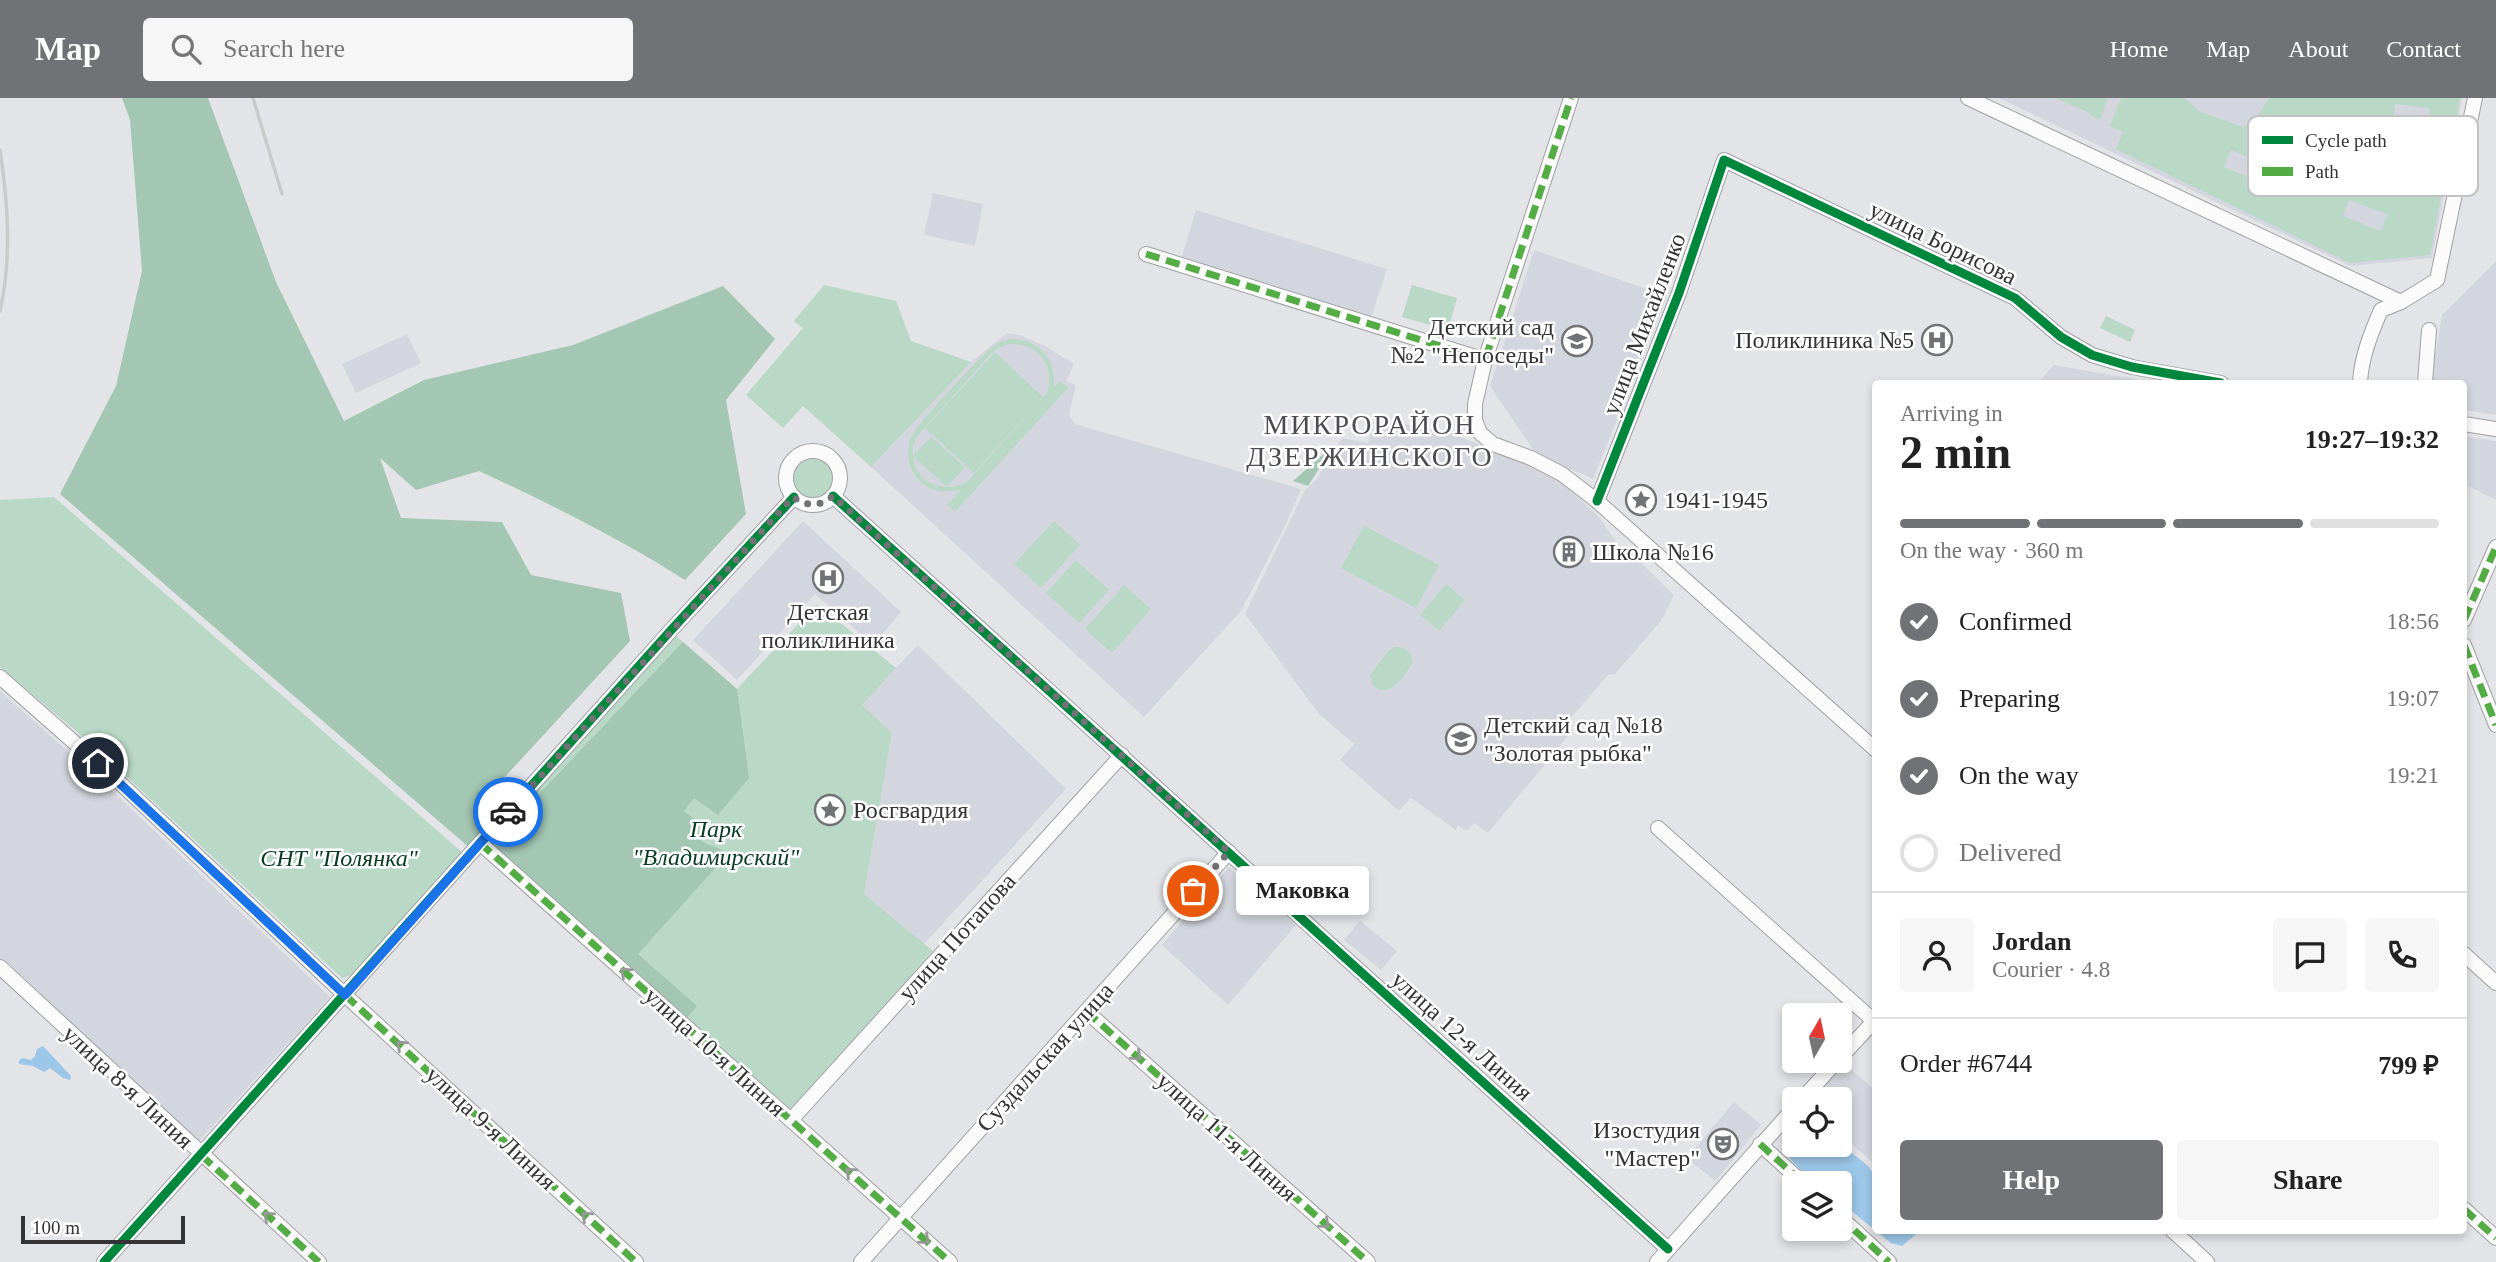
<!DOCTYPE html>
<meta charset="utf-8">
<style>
body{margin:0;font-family:Georgia,serif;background:#f6f6f6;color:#222;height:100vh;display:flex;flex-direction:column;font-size:26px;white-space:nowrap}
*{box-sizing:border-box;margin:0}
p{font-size:23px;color:#767676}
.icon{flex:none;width:38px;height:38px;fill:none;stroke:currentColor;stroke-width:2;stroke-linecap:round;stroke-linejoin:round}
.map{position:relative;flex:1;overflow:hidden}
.panel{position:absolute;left:1872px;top:282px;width:595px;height:854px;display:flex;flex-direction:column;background:#fff;border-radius:7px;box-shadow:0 4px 10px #0003}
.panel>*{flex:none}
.needle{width:46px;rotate:9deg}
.tools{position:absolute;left:1782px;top:905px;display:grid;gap:14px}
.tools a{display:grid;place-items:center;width:70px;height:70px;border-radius:7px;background:#fff;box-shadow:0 4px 10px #0003;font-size:35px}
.scale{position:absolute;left:21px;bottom:18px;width:164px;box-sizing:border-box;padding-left:7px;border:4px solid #343437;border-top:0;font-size:19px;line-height:24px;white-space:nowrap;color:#343437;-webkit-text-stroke:5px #fff;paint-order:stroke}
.pin{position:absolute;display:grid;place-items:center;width:60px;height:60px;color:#fff;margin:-30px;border:4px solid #fff;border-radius:50%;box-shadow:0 2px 7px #0007}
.courier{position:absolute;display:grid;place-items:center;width:70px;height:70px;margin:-35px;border:5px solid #1a73e8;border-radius:50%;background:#fff;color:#222;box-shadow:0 2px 9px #0007}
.bubble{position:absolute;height:49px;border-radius:7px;background:#fff;box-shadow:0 4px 10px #0003;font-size:23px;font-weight:800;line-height:49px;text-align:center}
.summary em{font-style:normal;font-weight:800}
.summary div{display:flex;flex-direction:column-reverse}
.summary{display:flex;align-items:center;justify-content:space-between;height:119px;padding:0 28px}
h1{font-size:46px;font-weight:800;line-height:52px}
.bar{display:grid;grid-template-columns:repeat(4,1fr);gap:10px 7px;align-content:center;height:84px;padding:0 28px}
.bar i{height:9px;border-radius:5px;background:#e0e0e0}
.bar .current{background:#717275}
.bar p{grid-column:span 4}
.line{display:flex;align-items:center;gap:18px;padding:0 28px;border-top:2px solid #e0e0e0}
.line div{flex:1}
.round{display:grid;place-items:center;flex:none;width:74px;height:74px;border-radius:7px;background:#f6f6f6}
ol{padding:0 28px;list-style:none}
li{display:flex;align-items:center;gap:21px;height:77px}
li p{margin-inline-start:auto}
li .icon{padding:7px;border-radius:50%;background:#717275;color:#fff;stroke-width:4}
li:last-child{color:#767676}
li i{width:38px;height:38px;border:4px solid #e0e0e0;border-radius:50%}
.cta{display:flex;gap:14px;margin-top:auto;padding:14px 28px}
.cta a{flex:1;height:80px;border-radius:7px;background:#717275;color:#fff;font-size:28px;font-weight:800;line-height:80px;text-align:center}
.cta a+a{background:#f6f6f6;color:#222}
header{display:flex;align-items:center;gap:42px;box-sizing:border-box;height:98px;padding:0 35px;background:#717275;color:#fff}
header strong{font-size:33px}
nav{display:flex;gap:38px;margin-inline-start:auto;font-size:24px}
.search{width:490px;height:63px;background:#f6f6f6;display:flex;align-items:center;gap:18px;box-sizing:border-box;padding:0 24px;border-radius:7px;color:#767676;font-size:26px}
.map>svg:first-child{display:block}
.built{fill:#d4d6df}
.green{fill:#b9d8c5;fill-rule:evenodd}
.forest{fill:#a3c7b3}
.water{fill:#9cc7e8}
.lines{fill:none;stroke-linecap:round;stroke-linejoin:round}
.minor-casing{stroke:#a0a1a4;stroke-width:16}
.minor{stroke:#fbfbfc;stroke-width:14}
.rail{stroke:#cacaca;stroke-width:3.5}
.quiet{stroke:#54ac45;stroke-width:7;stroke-dasharray:14 7;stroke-linecap:butt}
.cycleway-casing{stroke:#fff;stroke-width:13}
.cycleway{stroke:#00873e;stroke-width:9}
.oneway{stroke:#98989a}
.done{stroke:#717275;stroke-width:7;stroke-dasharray:0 12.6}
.route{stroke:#1a73e8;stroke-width:9}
.labels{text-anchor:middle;stroke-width:5;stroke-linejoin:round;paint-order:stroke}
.street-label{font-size:24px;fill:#343437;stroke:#fff}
.poi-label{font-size:24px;fill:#343437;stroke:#fff;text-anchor:start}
.park-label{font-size:24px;font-style:italic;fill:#083d22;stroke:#fff}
.quarter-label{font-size:28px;letter-spacing:2px;fill:#4b4b51;stroke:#fff}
.key{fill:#fff;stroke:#c2c2c3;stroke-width:2}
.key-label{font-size:19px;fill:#343437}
</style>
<header>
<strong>Map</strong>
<div class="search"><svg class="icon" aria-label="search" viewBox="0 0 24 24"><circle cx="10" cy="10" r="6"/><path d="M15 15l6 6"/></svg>Search here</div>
<nav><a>Home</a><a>Map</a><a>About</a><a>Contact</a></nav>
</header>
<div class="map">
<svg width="2496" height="1164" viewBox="0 0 2496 1164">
<rect width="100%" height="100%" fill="#e3e4e8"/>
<g class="built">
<polygon points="1999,0 2462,0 2432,160 2350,168"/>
<polygon points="933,95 983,106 975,148 924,137"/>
<polygon points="1196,112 1387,171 1370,222 1181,162"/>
<polygon points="1534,152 1667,198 1593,381 1536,356 1490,288"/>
<polygon points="2496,163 2496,317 2464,312 2464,285 2431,285 2442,217"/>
<polygon points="1007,235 1020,237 1047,249 1074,266 1066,283 1076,287 1069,317 1075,326 1301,391 1285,428 1241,513 1144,619 871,369 971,264"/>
<polygon points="407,236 421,265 356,295 342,266"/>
<polygon points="2054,267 2134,281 2157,285 2038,285"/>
<polygon points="1374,320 1450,335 1554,376 1600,420 1620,450 1636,460 1674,497 1661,523 1615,576 1608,577 1561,631 1569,637 1488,735 1474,725 1467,733 1458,727 1456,732 1411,700 1399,713 1340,662 1354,646 1319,616 1245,516 1305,392 1316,382 1342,340 1368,345"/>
<polygon points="2468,339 2496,343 2496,402 2464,386 2464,347"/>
<polygon points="803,423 901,514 873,547 815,496 737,582 693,542"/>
<polygon points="918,547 1066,691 924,846 864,796 892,635 861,607"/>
<polygon points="0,593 107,688 330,899 199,1043 0,865"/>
<polygon points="1229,769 1296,827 1228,907 1162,847"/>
<polygon points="1360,823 1397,853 1381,872 1344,842"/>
<polygon points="1844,966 1876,993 1875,1066 1839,1036 1839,1001 1813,1001"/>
<polygon points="1734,1004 1761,1027 1715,1083 1687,1060"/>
</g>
<g class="green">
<polygon points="2055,0 2108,0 2101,20 2098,22 2088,14"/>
<path d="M 2121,0 L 2185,0 L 2199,13 L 2243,29 L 2253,25 L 2269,0 L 2460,0 L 2455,27 L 2430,22 L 2429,10 L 2395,6 L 2388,60 L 2365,58 L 2364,72 L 2421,80 L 2427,33 L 2453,35 L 2430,157 L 2350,165 L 2116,51 L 2123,34 L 2110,28 ZM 2307,38 L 2322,41 L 2326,48 L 2327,68 L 2318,79 L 2304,76 C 2294,64 2292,46 2307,38 ZM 2231,52 L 2267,67 L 2260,84 L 2224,69 ZM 2349,102 L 2387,116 L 2381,133 L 2343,118 Z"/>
<polygon points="824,187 896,203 911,243 971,264 871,369 803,308 783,330 746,297 803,230 794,223"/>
<polygon points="1412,187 1457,200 1448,232 1402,219"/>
<polygon points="2106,218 2135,232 2130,244 2100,230"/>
<path d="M 1010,241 C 1038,240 1057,261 1054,289 L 1060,283 L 1068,290 L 955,414 L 947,407 L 960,392 C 945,395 931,394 920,383 C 909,373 906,357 910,343 C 916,324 970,272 987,253 L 998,245 ZM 1009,246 C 1038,244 1056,268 1047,295 L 968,383 C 946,397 916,386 913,358 L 947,389 L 965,369 L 931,339 L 913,358 L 913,348 L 918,337 L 989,258 L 998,250 Z"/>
<polygon points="995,254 1043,299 974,375 925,330"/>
<circle cx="813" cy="381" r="20"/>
<polygon points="54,399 463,755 352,877 342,880 95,649 0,569 0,402"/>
<polygon points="1054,423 1080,447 1041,490 1014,466"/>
<polygon points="1364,428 1439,467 1416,510 1341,470"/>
<polygon points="1076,462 1109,492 1079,525 1046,495"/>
<polygon points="1446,486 1465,502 1439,533 1420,517"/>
<polygon points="1124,487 1151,511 1112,555 1085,531"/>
<polygon points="817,506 896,570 862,607 892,635 864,796 933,853 789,1014 484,746 675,537 737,591"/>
<path d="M 1395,549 C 1406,549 1413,555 1412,566 C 1405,576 1392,598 1378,591 C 1372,588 1371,583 1370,577 L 1389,552 Z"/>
</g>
<g class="forest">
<path d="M 122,0 L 208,0 L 276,184 L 344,323 L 424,282 L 573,247 L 723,188 L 775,241 L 726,302 L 746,416 L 685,482 C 619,440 550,406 479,373 L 416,392 L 380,360 L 401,420 L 502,424 L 531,477 L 621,495 L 630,543 L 502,682 L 505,704 L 471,751 L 60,396 L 116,288 L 142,173 L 130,22 Z"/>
<polygon points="1335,346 1308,388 1293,383"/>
<path d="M 683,544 L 737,591 L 749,680 L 718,717 L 694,700 L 684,713 L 696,723 C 696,753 710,742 728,756 L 638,856 L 697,908 L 687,920 L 491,747 Z"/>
</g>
<g class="water">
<polygon points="43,948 71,978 70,982 63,980 50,970 44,974 33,968 19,966 19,962 23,960 31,962 35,958 37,951"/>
<polygon points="1794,1031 1794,1046 1839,1045 1867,1067 1876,1079 1876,1132 1921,1132 1902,1148 1891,1145 1839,1103 1839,1085 1813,1085 1785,1055 1789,1033"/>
</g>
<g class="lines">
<g class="minor-casing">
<g id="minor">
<polyline points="1571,0 1485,262 1475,306 1475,322 1480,335 1493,346 1531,360 1562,376 1597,403 1876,652"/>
<polyline points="1968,0 2401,204"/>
<polyline points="1146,156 1485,262"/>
<path d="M 2360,285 C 2361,260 2371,235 2381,212 L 2401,204 L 2437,182 L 2475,0"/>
<polyline points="2425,285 2429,232"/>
<polyline points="2464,326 2496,331"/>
<circle cx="813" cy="380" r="27"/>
<polyline points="833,398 1668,1151"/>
<polyline points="1597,403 1679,195 1724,62 2015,200 2061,239 2092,257 2132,269 2221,285"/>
<polyline points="2464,522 2496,449"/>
<polyline points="2464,547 2496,627"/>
<polyline points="0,579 118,683 345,897 636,1164"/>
<polyline points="1658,730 1874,923"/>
<polyline points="480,745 950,1164"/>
<polyline points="2464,856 2496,885"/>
<polyline points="0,869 319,1164"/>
<polyline points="1086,913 1368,1164"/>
<polyline points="1839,961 1876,921"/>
<polyline points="1802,1001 1838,962"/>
<polyline points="791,1022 1122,657"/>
<polyline points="1760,1046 1803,1085"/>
<polyline points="2464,1111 2496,1140"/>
<polyline points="1839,1118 1889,1164"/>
<polyline points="2172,1132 2207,1164"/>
<polyline points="104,1164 673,530 794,399"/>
<polyline points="861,1164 1229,754"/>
<polyline points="1657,1164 1794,1010"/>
</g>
</g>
<use href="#minor" class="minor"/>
<g class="rail">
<polyline points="253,0 282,96"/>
<path d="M 0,52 C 8,105 12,160 0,213"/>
</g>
<g class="quiet">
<polyline points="1146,156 1485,262 1571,0"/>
<polyline points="2464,522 2496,449"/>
<polyline points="2464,547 2496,627"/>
<polyline points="480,745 950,1164"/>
<polyline points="345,897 636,1164"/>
<polyline points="1086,913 1368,1164"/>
<polyline points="1760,1046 1803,1085"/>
<polyline points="201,1057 319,1164"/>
<polyline points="2464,1111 2496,1140"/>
<polyline points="1839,1118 1889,1164"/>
</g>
<g class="cycleway-casing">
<g id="cycleway">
<polyline points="833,398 1668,1151"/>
<polyline points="1597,403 1679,195 1724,62 2015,200 2061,239 2092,257 2132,269 2221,285"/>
<polyline points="104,1164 673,530 794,399"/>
</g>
</g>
<use href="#cycleway" class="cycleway"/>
</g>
<defs><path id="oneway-chevron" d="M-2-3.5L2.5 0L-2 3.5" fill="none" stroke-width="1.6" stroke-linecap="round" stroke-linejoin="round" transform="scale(1.75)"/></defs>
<g class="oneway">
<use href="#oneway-chevron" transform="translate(625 874) rotate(-138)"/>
<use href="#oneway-chevron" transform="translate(401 947) rotate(-137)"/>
<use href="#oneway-chevron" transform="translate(1137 958) rotate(42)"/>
<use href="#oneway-chevron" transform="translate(850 1074) rotate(-138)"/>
<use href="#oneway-chevron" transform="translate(268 1118) rotate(-138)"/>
<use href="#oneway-chevron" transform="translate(586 1118) rotate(-137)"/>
<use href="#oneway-chevron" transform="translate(1325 1126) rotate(42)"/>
<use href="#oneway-chevron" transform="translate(925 1142) rotate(42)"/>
</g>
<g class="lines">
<path class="done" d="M 508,714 L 793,399 C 807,409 820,409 833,398 L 1229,754 L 1193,793"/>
<polyline class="route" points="98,665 345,897 508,714"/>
</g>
<defs>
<g id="hospital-ring" transform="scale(1.575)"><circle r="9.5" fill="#fff" stroke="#717275" stroke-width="1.5"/><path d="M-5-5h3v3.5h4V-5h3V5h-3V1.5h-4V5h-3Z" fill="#717275"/></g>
<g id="school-ring" transform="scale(1.575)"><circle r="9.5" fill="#fff" stroke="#717275" stroke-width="1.5"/><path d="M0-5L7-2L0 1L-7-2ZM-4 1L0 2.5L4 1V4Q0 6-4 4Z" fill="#717275"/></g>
<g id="sight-ring" transform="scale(1.575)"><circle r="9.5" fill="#fff" stroke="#717275" stroke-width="1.5"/><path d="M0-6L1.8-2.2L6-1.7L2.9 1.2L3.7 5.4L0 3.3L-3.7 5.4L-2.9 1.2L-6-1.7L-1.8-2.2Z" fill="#717275"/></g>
<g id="building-ring" transform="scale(1.575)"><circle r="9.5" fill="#fff" stroke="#717275" stroke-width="1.5"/><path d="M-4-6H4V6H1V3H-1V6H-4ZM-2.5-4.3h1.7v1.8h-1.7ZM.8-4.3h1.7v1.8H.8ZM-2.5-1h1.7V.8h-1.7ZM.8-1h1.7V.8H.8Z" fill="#717275"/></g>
<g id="theatre-ring" transform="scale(1.575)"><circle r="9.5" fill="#fff" stroke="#717275" stroke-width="1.5"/><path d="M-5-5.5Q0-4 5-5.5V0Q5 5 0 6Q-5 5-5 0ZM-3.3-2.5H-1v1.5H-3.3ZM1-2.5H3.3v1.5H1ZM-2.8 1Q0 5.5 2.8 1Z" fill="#717275"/></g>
</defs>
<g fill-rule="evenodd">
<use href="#hospital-ring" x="1937" y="242"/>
<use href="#school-ring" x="1577" y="243"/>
<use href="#sight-ring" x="1641" y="402"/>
<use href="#building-ring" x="1569" y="454"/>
<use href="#hospital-ring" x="828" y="480"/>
<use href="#school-ring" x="1461" y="641"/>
<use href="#sight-ring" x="830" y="712"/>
<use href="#theatre-ring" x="1723" y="1046"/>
</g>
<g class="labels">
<g class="street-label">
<text transform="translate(1943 145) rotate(26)" y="8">улица Борисова</text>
<text transform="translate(1644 226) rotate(-69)" y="8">улица Михайленко</text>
<text transform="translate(957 839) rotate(-48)" y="8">улица Потапова</text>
<text transform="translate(1462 938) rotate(42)" y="8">улица 12-я Линия</text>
<text transform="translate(715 954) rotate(42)" y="8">улица 10-я Линия</text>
<text transform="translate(1045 959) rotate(-48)" y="8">Суздальская улица</text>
<text transform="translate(128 989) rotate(43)" y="8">улица 8-я Линия</text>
<text transform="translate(491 1030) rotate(43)" y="8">улица 9-я Линия</text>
<text transform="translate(1227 1039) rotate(42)" y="8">улица 11-я Линия</text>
</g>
<g class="poi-label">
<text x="1554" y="237" text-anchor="end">Детский сад<tspan x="1554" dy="28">№2 "Непоседы"</tspan></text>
<text x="1914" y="250" text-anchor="end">Поликлиника №5</text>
<text x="1664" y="410">1941-1945</text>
<text x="1592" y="462">Школа №16</text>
<text x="828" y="522" text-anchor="middle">Детская<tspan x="828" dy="28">поликлиника</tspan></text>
<text x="1484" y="635">Детский сад №18<tspan x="1484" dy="28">"Золотая рыбка"</tspan></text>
<text x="853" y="720">Росгвардия</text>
<text x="1700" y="1040" text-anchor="end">Изостудия<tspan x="1700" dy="28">"Мастер"</tspan></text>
</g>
<g class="park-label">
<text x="716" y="739">Парк<tspan x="716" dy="28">"Владимирский"</tspan></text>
<text x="339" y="768">СНТ "Полянка"</text>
</g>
<g class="quarter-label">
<text x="1370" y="336">МИКРОРАЙОН<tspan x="1370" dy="32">ДЗЕРЖИНСКОГО</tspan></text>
</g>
</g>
<rect x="2248" y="18" width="230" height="80" rx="10" class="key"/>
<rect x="2262" y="38" width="31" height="8" fill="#00873e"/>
<rect x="2262" y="69" width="31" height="9" fill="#54ac45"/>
<g class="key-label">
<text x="2305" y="49">Cycle path</text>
<text x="2305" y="80">Path</text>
</g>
</svg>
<div class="tools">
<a><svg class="needle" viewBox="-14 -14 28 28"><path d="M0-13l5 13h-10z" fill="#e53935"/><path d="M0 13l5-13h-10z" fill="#767676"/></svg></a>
<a><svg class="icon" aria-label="locate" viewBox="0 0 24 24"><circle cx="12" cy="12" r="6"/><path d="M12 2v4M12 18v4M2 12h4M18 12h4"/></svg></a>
<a><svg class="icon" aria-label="layers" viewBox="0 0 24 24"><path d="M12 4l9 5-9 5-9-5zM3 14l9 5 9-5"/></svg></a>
</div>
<div class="scale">100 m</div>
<div class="pin" style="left:1193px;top:793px;background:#ea580c"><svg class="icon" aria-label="bag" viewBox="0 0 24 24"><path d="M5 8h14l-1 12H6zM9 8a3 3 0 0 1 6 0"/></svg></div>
<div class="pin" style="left:98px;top:665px;background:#1f2937"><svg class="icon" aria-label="home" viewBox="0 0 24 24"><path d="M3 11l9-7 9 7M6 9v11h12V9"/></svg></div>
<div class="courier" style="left:508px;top:714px"><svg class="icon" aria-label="car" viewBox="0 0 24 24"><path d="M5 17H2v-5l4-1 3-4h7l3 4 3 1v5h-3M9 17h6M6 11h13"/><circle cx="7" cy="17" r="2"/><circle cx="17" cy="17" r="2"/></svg></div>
<div class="bubble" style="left:1236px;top:768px;width:133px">Маковка</div>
<section class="panel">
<div class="summary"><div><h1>2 min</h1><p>Arriving in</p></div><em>19:27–19:32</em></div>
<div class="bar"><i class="current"></i><i class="current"></i><i class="current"></i><i></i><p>On the way · 360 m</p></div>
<ol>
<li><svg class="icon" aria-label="check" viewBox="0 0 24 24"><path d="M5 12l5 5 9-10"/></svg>Confirmed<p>18:56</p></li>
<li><svg class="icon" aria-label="check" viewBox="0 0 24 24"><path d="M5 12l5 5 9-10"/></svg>Preparing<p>19:07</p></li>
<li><svg class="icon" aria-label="check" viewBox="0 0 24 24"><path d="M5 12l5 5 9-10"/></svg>On the way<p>19:21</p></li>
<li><i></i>Delivered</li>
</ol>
<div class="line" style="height:126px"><a class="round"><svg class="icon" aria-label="person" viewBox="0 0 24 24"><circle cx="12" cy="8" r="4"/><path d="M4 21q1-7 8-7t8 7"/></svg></a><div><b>Jordan</b><p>Courier · 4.8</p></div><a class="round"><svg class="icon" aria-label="chat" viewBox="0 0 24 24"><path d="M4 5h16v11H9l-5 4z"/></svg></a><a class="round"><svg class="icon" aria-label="phone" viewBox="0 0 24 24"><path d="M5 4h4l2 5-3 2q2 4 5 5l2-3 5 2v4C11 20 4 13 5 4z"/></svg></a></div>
<div class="line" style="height:91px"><div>Order #6744</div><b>799 ₽</b></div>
<div class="cta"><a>Help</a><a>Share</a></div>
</section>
</div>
